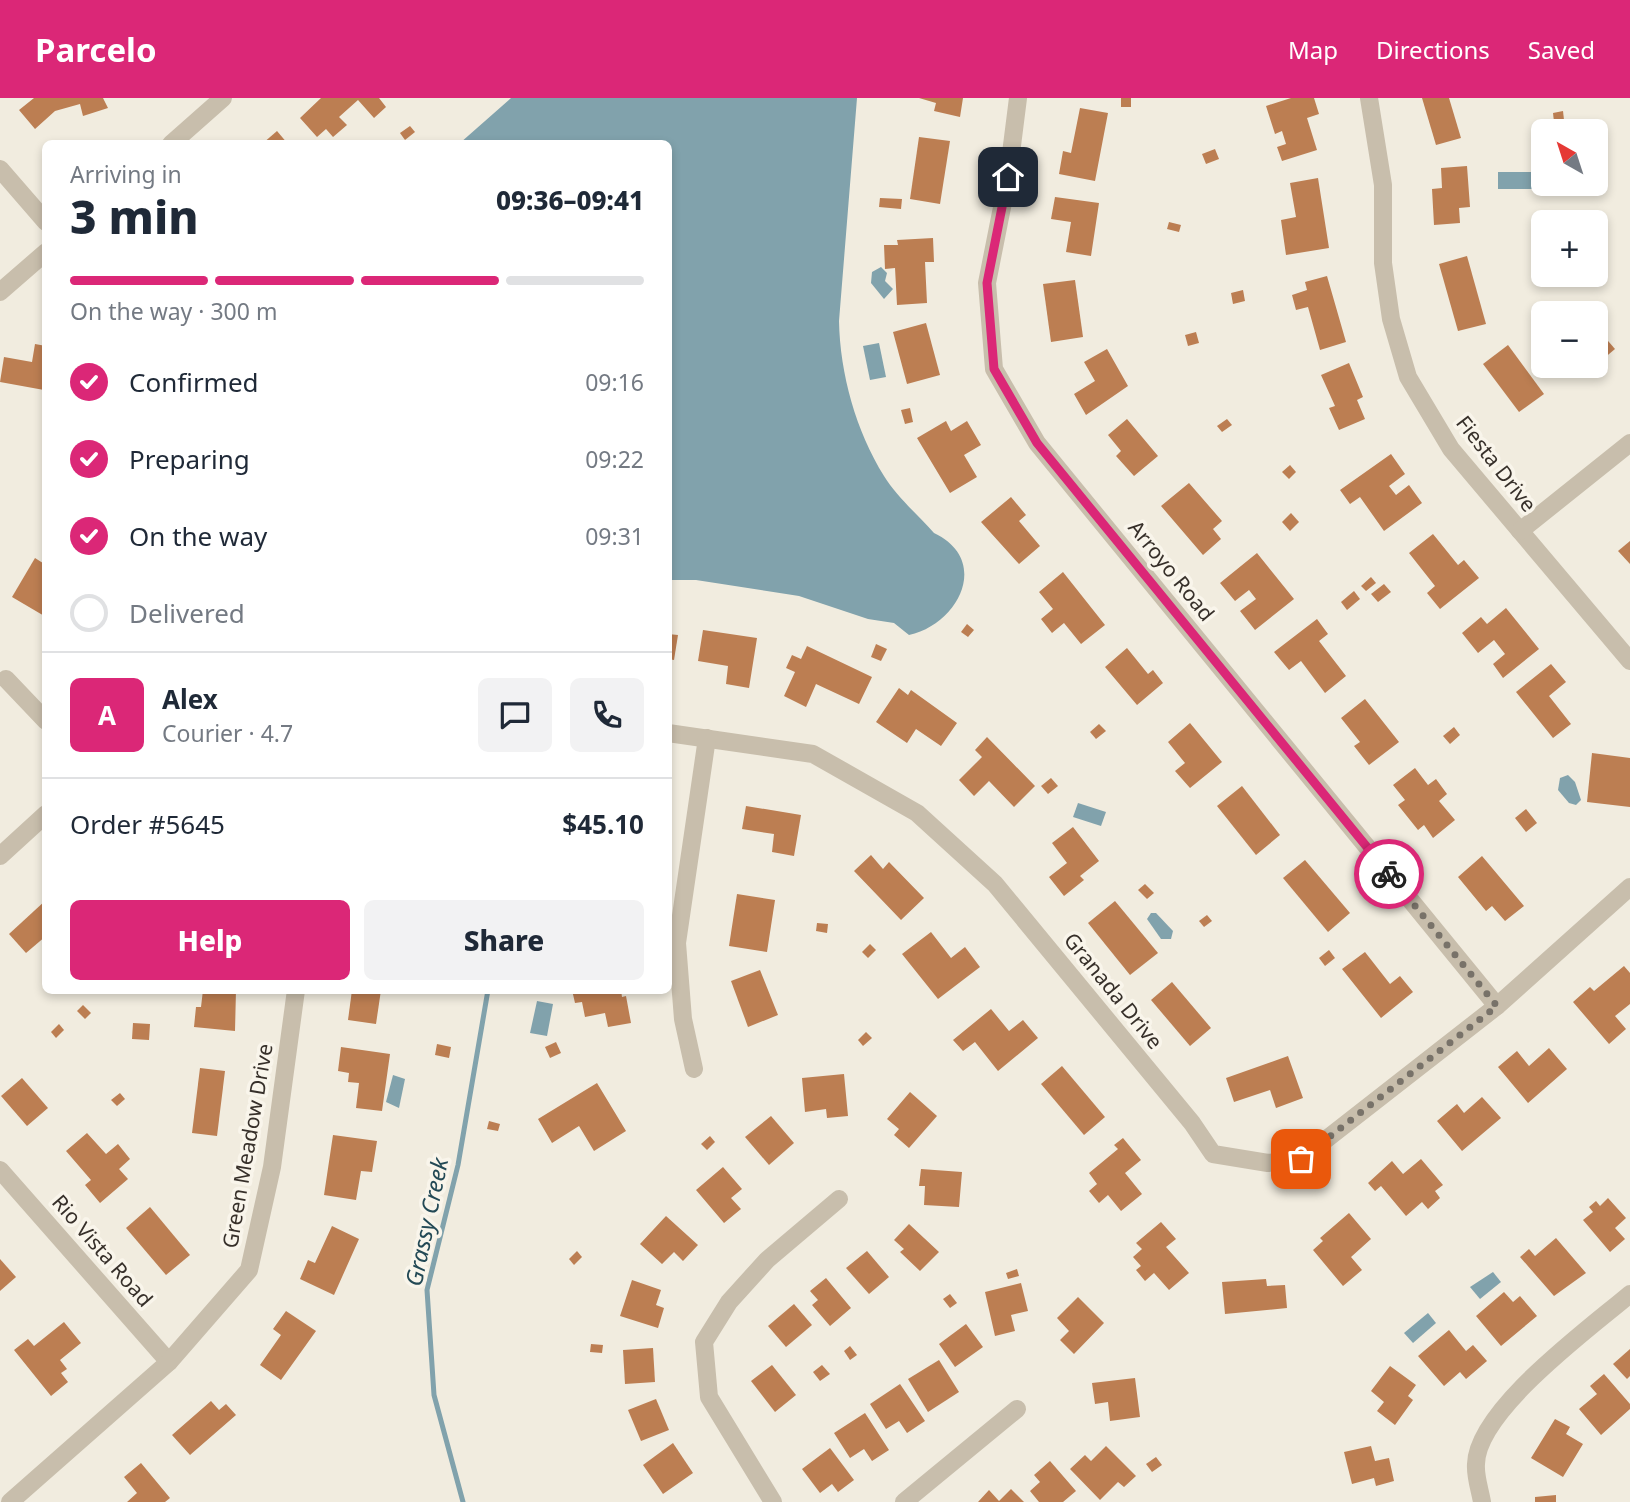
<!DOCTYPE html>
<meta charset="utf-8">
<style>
body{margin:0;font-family:"Noto Sans",sans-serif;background:#f2f2f3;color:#1f2937;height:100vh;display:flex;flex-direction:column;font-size:26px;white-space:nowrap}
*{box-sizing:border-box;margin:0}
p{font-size:23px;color:#747a83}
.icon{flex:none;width:38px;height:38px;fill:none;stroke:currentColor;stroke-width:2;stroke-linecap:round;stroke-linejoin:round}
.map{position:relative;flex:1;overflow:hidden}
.drawer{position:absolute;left:42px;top:42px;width:630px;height:854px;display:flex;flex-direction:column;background:#fff;border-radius:10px;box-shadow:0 4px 10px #0003}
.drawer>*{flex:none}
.needle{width:46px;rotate:321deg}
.fabs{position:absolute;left:1531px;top:21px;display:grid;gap:14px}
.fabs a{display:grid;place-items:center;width:77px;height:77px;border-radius:10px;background:#fff;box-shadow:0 4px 10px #0003;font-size:35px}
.pin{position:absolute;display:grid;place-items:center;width:60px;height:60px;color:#fff;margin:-30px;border-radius:14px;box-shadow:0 4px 10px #0006}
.courier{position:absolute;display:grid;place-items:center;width:70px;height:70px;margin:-35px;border:5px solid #db2777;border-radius:50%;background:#fff;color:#222;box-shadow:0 2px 9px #0007}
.overview em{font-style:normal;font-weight:800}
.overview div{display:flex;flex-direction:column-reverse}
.overview{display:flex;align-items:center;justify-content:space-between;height:119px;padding:0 28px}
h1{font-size:46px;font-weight:800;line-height:52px}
.bar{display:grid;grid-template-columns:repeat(4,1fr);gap:10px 7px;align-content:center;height:84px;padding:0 28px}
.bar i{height:9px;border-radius:5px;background:#e0e1e3}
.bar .on{background:#db2777}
.bar p{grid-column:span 4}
.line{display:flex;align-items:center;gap:18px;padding:0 28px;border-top:2px solid #e0e1e3}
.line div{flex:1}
.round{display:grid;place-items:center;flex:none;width:74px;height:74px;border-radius:10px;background:#f2f2f3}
ol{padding:0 28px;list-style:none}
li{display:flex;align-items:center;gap:21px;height:77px}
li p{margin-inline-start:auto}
li .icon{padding:7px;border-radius:50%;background:#db2777;color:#fff;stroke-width:4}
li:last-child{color:#747a83}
li i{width:38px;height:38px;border:4px solid #e0e1e3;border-radius:50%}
.cta{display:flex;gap:14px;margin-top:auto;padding:14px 28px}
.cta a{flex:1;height:80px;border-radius:10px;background:#db2777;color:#fff;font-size:28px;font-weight:800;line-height:80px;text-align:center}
.cta a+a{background:#f2f2f3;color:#1f2937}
header{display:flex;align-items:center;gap:42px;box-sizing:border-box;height:98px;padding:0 35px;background:#db2777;color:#fff}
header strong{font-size:33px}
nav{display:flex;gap:38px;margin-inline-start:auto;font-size:24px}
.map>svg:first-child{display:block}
.water{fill:#81a2ac}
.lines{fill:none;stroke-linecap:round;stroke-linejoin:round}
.stream{stroke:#81a2ac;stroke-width:5}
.building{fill:#bc7e52}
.minor{stroke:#c8beac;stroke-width:18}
.done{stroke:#787269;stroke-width:7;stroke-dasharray:0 12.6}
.route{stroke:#db2777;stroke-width:9}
.labels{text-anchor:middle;stroke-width:7;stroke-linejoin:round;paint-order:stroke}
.street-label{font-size:21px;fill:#37302a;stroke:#f9f5eb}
.water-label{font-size:23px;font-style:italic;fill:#234955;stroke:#f9f5eb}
</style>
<header>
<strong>Parcelo</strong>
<nav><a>Map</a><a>Directions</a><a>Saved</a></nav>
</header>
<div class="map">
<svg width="1630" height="1404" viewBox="0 0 1630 1404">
<rect width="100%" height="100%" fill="#f1ecdf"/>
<g class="water">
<path d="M 511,0 L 857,0 L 839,223 C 840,276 856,333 884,378 C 897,399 918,417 934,435 C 991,462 959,526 909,537 L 894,525 L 868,521 L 799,498 L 696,482 L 669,482 L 668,46 L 460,45 Z"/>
<rect x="1498" y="74" width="36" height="17"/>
<polygon points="881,169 887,175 885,183 893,191 884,201 871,185 872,174"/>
<polygon points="879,245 886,279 870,282 863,248"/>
<polygon points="1568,677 1575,684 1581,702 1576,707 1569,705 1558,692 1560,680"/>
<polygon points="1078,705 1106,714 1101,728 1073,719"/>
<polygon points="1151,815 1156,815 1173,833 1171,841 1161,841 1147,821"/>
<polygon points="537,903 553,906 547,938 530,935"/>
<polygon points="393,977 405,981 399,1010 386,1004"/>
<polygon points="1493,1174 1501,1184 1480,1201 1470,1189"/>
<polygon points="1428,1215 1436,1225 1413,1245 1404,1235"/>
</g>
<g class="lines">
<polyline class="stream" points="463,1404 434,1297 427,1192 458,1067 488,892"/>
</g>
<g class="building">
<polygon points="34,0 103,0 108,10 83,18 80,6 55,13 35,31 19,12"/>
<polygon points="321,0 379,0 386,9 374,20 358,2 339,19 347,27 333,39 326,31 317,39 300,20"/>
<polygon points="919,0 963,0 960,19 934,13 936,5"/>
<rect x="1121" y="0" width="10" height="9"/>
<polygon points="1291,0 1314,0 1319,16 1307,20 1317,52 1282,63 1277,49 1286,46 1282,33 1275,36 1266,8"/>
<polygon points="1422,0 1449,0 1461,40 1436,47"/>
<polygon points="1080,10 1108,15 1095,83 1059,76 1063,53 1071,55"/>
<polygon points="1563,13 1564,22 1554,24 1553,15"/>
<polygon points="410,28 415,34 405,42 400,35"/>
<polygon points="277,33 288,46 262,46"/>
<polygon points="919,39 950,43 940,106 910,101"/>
<polygon points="1215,51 1219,61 1206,66 1202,56"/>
<polygon points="1467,68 1470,109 1459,110 1460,125 1434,127 1432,91 1442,90 1441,70"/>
<polygon points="1318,80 1329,150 1286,157 1281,122 1296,119 1290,85"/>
<polygon points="1055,99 1099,105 1091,158 1066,154 1071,124 1051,121"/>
<polygon points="880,100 902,101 901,111 879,109"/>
<polygon points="1169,124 1181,127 1179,134 1167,131"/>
<polygon points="933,140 934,164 925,164 927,205 897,207 895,170 885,171 884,147 898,147 897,142"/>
<polygon points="1601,152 1608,161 1596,170 1596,156"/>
<polygon points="1467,158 1486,226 1458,233 1439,166"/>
<polygon points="1327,178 1346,244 1320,252 1308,209 1296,212 1292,197 1307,192 1305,184"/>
<polygon points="1075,182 1083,239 1051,244 1043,186"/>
<polygon points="1243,192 1245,203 1233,206 1231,195"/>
<polygon points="926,225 940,277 907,286 893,234"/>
<polygon points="1596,229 1615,251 1596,267"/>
<polygon points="1196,234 1199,245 1188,248 1185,237"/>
<polygon points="35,246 46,248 46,302 42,301 44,292 0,284 4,259 32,264"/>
<polygon points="1508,247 1544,296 1519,314 1483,266"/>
<polygon points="1107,251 1128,288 1086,317 1074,296 1095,283 1084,264"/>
<polygon points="1349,265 1363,299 1357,302 1365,321 1339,332 1329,310 1335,308 1321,277"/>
<polygon points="1573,268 1595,268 1582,279"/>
<polygon points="910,310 913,324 905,326 901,312"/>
<polygon points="1127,321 1158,358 1134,378 1116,358 1121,353 1108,337"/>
<polygon points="1227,321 1232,327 1222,334 1217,328"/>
<polygon points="946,323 951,333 967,323 981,347 964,357 977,379 950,395 917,340"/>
<polygon points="1391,356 1405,376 1389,388 1396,397 1409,387 1422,405 1384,433 1360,399 1350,406 1340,392"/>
<polygon points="1290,367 1296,374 1289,381 1282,374"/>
<polygon points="1189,385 1222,423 1213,431 1221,441 1203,457 1161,408"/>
<polygon points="1011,399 1026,417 1019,423 1040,448 1019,466 981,424"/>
<polygon points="1291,415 1299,424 1290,433 1282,424"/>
<polygon points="1433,436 1458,467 1464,462 1479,480 1440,511 1427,495 1435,488 1409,455"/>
<polygon points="1630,443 1630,466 1618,453"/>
<polygon points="1257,455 1294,501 1255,532 1240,513 1256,501 1249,492 1235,503 1220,485"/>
<polygon points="35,460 46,467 46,519 12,499"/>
<polygon points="1063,474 1105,527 1081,546 1064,525 1052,535 1041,521 1053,511 1039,494"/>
<polygon points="1371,479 1376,485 1366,493 1361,488"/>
<polygon points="1384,486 1391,494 1378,504 1371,496"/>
<polygon points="1354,493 1360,501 1347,512 1341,504"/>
<polygon points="1506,510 1539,551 1503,580 1493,566 1505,556 1494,542 1478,555 1462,535 1481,519 1487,526"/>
<polygon points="1317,521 1328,536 1319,543 1346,578 1325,595 1301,563 1289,572 1274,554"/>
<polygon points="967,526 974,532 968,539 961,534"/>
<polygon points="703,532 757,540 749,590 726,586 728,568 698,563"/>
<polygon points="668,536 678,537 674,562 668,561"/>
<polygon points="876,546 887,551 881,563 871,559"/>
<polygon points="807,548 872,579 859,606 816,586 806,609 784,598 795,574 786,570 792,557 801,561"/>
<polygon points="1127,550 1148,576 1153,572 1163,585 1137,607 1105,569"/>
<polygon points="1551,566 1566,584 1549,598 1571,626 1553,640 1516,594"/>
<polygon points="899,590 908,597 911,592 957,625 941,648 916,631 907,645 876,624"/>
<polygon points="1365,601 1399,644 1369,667 1354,648 1360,644 1341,620"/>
<polygon points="1190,625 1222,664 1190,690 1175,673 1185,665 1168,644"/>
<polygon points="1099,626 1106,633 1096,641 1090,634"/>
<polygon points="1454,629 1460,637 1450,646 1443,638"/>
<polygon points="987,639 1035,688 1014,709 989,683 974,698 959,682 982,659 975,652"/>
<polygon points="1592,655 1630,660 1630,709 1587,704"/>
<polygon points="1415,670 1428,687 1436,681 1447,696 1439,703 1455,722 1433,740 1424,727 1418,732 1398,707 1405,702 1393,687"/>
<polygon points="1051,680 1058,688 1048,696 1041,688"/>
<polygon points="1242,688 1280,737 1256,757 1217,708"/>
<polygon points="746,708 801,717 794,758 772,754 774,736 742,731"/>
<polygon points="1526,711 1537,725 1526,734 1515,720"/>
<polygon points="1073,729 1099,763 1080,778 1084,782 1064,798 1049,779 1067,765 1052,745"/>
<polygon points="871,757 883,771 889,764 924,800 901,822 854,773"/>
<polygon points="1482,758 1524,808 1505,823 1492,808 1486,813 1458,779"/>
<polygon points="1305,762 1350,815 1328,834 1283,780"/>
<polygon points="1145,786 1154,795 1147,801 1138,792"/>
<polygon points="737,796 775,802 767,854 729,848"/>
<polygon points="46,802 46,838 26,855 9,836"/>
<polygon points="1115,803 1158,855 1130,877 1088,825"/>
<polygon points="1207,817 1212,823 1204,829 1199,823"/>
<polygon points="817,825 828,826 827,835 816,833"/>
<polygon points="931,834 951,860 965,849 980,869 938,901 902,856"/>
<polygon points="870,846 876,852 868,860 862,854"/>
<polygon points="1329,852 1335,860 1325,868 1319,860"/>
<polygon points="1365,854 1390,886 1400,878 1413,894 1381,920 1342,871"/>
<polygon points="1624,868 1630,875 1630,906 1615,918 1626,931 1609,946 1573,904 1590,889 1594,893"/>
<polygon points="760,872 778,917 748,929 731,883"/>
<polygon points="1172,884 1211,930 1190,948 1151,902"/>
<polygon points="203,892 236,892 235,933 194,929 196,909 201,909"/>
<polygon points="352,892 381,892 376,926 348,922"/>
<polygon points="572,892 621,892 622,899 626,898 631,925 608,929 605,915 585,919 582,904 575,905"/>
<polygon points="83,907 91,915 85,921 77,913"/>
<polygon points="991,911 1009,933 1023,922 1038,940 998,973 975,944 963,953 953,942"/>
<polygon points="133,925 150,926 149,942 132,941"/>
<polygon points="59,926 64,932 56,940 51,934"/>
<polygon points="866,934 872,940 863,948 858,942"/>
<polygon points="556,944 561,955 550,960 545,949"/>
<polygon points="437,946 451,949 449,960 435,957"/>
<polygon points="341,949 390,956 382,1013 356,1010 359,985 348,984 349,975 338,973"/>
<polygon points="1549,950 1567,971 1528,1005 1498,969 1517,953 1529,968"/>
<polygon points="1288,958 1303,1000 1276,1010 1270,992 1234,1004 1226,980"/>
<polygon points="1062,968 1105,1019 1084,1037 1041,986"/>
<polygon points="200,970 225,973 217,1038 192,1035"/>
<polygon points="844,976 848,1018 827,1020 826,1011 805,1014 802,980"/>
<polygon points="22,980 48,1010 27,1028 1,998"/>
<polygon points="597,985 626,1033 594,1053 579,1028 552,1045 538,1021"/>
<polygon points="910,994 937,1018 909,1050 894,1037 899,1031 887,1021"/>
<polygon points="120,995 125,1001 117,1008 111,1002"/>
<polygon points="1482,999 1501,1020 1462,1053 1437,1023 1457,1006 1464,1015"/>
<polygon points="771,1018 794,1045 769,1067 745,1039"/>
<polygon points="489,1023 500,1026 498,1033 487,1031"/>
<polygon points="87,1035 106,1056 118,1046 130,1061 119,1071 128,1081 100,1105 85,1087 91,1082 66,1053"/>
<polygon points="333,1037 377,1043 372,1074 361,1073 356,1102 324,1097"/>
<polygon points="710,1038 715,1044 707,1052 701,1046"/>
<polygon points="1123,1040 1141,1062 1125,1075 1142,1096 1121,1113 1108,1097 1099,1105 1089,1093 1097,1086 1089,1075 1118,1051 1114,1047"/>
<polygon points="1421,1061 1443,1087 1435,1093 1440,1100 1428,1111 1422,1104 1406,1118 1381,1088 1375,1093 1368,1085 1392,1063 1403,1076"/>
<polygon points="723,1069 742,1091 731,1100 741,1111 724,1125 696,1092"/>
<polygon points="921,1071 962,1074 959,1109 924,1107 925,1088 919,1088"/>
<polygon points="1608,1100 1626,1120 1615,1130 1625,1141 1610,1154 1583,1122 1593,1114 1589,1109 1596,1103 1600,1108"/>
<polygon points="150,1109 190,1157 166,1177 126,1130"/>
<polygon points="1349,1115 1371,1141 1351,1159 1362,1172 1343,1188 1313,1152 1323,1143 1320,1140"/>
<polygon points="666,1118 698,1147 683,1163 674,1154 662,1166 640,1146"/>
<polygon points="1161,1124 1176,1141 1166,1149 1189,1175 1169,1192 1154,1175 1145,1183 1136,1172 1141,1168 1133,1159 1142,1151 1136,1145"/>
<polygon points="909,1126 939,1154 920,1173 900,1154 904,1151 894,1142"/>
<polygon points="332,1128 359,1141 334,1197 300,1181 308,1162 315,1165"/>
<polygon points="1556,1140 1586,1175 1554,1198 1520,1159 1529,1151 1535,1158"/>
<polygon points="577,1153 582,1159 574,1167 569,1161"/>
<polygon points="867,1153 889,1179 869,1196 846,1170"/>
<polygon points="0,1161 16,1179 0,1193"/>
<polygon points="1017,1171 1019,1178 1008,1181 1006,1175"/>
<polygon points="826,1180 851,1210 830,1228 812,1207 818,1202 810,1193"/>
<polygon points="1266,1181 1267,1188 1285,1187 1287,1210 1225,1216 1222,1184"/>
<polygon points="632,1182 661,1192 656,1207 664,1210 658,1230 620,1218"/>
<polygon points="1021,1185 1028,1213 1011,1217 1015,1233 995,1238 985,1194"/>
<polygon points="1504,1194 1513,1204 1520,1198 1537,1218 1501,1248 1476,1218"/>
<polygon points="950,1196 957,1205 950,1210 943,1201"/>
<polygon points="1078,1199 1104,1225 1074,1256 1060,1242 1069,1233 1057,1220"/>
<polygon points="794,1206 812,1227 786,1249 768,1228"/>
<polygon points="286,1213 316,1233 281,1282 260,1267 281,1237 273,1231"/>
<polygon points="64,1224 81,1245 60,1262 67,1271 61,1275 68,1284 51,1298 14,1252 28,1241 34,1248"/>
<polygon points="966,1226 983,1249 955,1269 939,1246"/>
<polygon points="1449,1232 1466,1253 1473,1247 1487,1263 1466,1281 1460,1274 1444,1288 1418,1258"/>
<polygon points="591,1246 603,1247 602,1255 590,1254"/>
<polygon points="850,1248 857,1257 850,1262 844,1253"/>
<polygon points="653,1250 655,1284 625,1286 623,1252"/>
<polygon points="1630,1251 1630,1278 1627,1281 1613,1266"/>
<polygon points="939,1262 959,1294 928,1314 908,1281"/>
<polygon points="772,1267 796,1297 775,1314 751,1283"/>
<polygon points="822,1267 830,1276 820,1283 813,1274"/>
<polygon points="1390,1268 1416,1287 1408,1298 1413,1302 1395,1327 1377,1313 1384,1304 1371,1293"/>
<polygon points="1604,1276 1630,1306 1630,1311 1601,1337 1579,1311 1597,1296 1590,1288"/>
<polygon points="1135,1280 1140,1319 1110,1323 1108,1304 1095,1306 1092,1285"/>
<polygon points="900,1286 925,1323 907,1335 899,1323 886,1331 870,1306"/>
<polygon points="656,1301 669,1332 641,1343 628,1312"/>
<polygon points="211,1303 219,1312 226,1306 236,1317 190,1357 172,1337"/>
<polygon points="865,1315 889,1352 872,1363 864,1351 850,1360 834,1335"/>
<polygon points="1555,1321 1570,1329 1566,1336 1583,1346 1563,1379 1531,1360"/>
<polygon points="673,1345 693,1375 663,1396 643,1367"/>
<polygon points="1106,1348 1136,1378 1124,1389 1118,1384 1100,1402 1070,1371 1085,1357 1091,1363"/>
<polygon points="1371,1348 1375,1363 1389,1360 1394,1383 1376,1388 1374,1380 1352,1386 1344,1354"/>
<polygon points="830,1350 854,1382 838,1394 832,1386 820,1395 802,1371"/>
<polygon points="1156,1359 1162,1367 1152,1374 1146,1366"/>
<polygon points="1050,1363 1076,1393 1063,1404 1039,1404 1030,1393 1040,1384 1034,1377"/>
<polygon points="141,1365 170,1400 165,1404 127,1404 137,1395 124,1379"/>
<polygon points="1011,1391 1024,1404 978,1404 989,1392 999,1403"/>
<polygon points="1556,1397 1556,1404 1535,1404 1535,1399"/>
</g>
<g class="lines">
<g class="minor">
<polyline points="1018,0 1008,79 987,185 994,271 1037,345 1497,908"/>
<polyline points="1369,0 1383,87 1383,165 1391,221 1408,279 1451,351 1630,563"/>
<polyline points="171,46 223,0"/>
<polyline points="0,71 46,124"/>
<polyline points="0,194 46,154"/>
<polyline points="1520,433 1630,345"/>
<polyline points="6,581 46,623"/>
<polyline points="668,635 813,656 917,715 995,786 1192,1025 1213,1056 1268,1065 1301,1061 1497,908 1630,789"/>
<polyline points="0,758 46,716"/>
<polyline points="694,971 683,921 677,845 707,640"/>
<polyline points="0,1072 169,1264"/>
<polyline points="10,1404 169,1264 249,1172 272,1069 296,892"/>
<polyline points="773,1404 709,1299 704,1244 729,1204 767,1162 839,1101"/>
<polyline points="904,1404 1017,1311"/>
<path d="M 1482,1404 C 1480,1392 1475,1378 1476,1366 C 1477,1312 1590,1230 1630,1196"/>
</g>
</g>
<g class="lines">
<polyline class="done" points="1301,1061 1497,908 1389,776"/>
<polyline class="route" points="1008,79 987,185 994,271 1037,345 1389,776"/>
</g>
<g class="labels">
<g class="street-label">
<text transform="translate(1496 366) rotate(52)" y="7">Fiesta Drive</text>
<text transform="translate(1171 473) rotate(51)" y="7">Arroyo Road</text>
<text transform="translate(1113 893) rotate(51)" y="7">Granada Drive</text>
<text transform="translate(248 1048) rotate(-80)" y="7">Green Meadow Drive</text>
<text transform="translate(102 1153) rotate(49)" y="7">Rio Vista Road</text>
</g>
<g class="water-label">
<text transform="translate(427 1124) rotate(-78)" y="8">Grassy Creek</text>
</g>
</g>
</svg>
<div class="fabs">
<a><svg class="needle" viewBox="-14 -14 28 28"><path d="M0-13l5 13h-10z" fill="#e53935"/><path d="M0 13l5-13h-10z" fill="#747a83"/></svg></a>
<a>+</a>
<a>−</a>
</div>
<div class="pin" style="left:1301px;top:1061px;background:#ea580c"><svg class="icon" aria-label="bag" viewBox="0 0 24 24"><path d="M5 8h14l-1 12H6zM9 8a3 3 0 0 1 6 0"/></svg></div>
<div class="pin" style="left:1008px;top:79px;background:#1f2937"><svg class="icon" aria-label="home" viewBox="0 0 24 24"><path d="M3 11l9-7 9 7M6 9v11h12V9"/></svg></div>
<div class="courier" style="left:1389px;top:776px"><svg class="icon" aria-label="bike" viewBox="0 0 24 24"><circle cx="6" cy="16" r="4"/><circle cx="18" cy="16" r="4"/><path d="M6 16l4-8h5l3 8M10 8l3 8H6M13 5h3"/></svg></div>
<section class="drawer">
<div class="overview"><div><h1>3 min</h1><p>Arriving in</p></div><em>09:36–09:41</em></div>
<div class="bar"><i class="on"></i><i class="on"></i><i class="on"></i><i></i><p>On the way · 300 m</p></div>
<ol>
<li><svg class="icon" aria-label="check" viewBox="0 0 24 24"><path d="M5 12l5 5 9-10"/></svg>Confirmed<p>09:16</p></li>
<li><svg class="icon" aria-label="check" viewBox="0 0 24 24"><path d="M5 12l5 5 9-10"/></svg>Preparing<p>09:22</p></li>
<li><svg class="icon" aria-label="check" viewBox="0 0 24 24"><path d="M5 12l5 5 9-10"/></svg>On the way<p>09:31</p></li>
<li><i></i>Delivered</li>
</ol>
<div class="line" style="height:126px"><b class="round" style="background:#db2777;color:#fff">A</b><div><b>Alex</b><p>Courier · 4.7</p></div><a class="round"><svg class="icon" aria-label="chat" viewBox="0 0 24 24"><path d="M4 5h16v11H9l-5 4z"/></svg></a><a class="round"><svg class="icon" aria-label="phone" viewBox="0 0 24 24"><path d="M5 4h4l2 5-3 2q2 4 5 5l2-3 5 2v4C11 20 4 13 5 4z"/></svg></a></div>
<div class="line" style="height:91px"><div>Order #5645</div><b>$45.10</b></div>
<div class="cta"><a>Help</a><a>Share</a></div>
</section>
</div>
